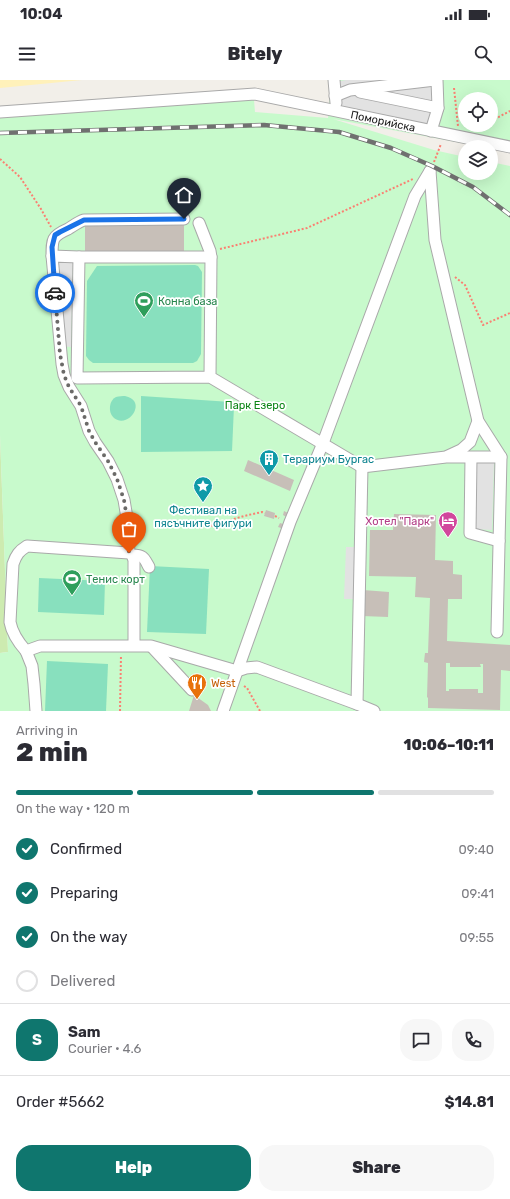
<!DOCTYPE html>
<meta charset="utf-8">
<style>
body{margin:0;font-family:Rubik,sans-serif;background:#f7f7f7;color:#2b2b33;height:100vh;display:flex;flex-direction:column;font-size:15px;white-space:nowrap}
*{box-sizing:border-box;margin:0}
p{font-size:13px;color:#7c7c81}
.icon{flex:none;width:22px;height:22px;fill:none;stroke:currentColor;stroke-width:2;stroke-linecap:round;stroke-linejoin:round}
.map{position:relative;height:631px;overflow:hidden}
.panel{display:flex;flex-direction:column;background:#fff;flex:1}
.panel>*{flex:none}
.tools{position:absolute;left:458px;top:12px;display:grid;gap:8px}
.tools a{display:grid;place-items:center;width:40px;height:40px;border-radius:50%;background:#fff;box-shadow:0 4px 16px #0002;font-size:20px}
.pin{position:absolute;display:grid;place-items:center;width:34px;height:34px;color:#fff;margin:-41px -17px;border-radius:50% 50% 50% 0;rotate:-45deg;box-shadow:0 0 4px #0007}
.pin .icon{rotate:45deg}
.courier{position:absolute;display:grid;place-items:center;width:40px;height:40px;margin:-20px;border:3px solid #1a73e8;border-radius:50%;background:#fff;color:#222;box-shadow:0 1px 5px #0007}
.headline em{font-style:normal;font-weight:800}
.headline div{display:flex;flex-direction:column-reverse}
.headline{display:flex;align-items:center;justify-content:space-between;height:68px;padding:0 16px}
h1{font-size:26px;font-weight:800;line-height:30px}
.bar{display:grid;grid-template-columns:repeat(4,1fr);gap:6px 4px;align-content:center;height:48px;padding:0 16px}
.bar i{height:5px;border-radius:3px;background:#e1e1e2}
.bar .active{background:#0f766e}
.bar p{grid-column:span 4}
.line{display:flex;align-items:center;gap:10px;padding:0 16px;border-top:1px solid #e1e1e2}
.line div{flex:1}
.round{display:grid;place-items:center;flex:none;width:42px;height:42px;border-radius:16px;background:#f7f7f7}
ol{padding:0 16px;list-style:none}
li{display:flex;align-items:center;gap:12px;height:44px}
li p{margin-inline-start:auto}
li .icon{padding:4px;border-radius:50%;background:#0f766e;color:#fff;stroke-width:4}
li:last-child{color:#7c7c81}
li i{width:22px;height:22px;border:2px solid #e1e1e2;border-radius:50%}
.cta{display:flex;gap:8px;margin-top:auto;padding:8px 16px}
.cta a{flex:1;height:46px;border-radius:16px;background:#0f766e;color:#fff;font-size:16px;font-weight:800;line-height:46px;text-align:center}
.cta a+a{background:#f7f7f7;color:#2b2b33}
.status{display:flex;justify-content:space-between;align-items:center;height:28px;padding:0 20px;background:#fff;direction:ltr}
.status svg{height:11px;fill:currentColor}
header{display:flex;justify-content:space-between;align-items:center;height:52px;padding:0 16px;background:#fff;font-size:18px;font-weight:800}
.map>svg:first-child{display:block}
.grass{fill:#cdebb0}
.sand{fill:#fff1ba}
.park{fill:#c8facc;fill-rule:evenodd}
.pitch{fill:#88e0be}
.parking{fill:#e2e2e2}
.building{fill:#c7bfb8;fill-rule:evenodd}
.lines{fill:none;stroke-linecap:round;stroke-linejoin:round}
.minor-casing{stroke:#a9a9a9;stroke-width:13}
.path{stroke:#fa8072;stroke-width:2;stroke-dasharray:2 2;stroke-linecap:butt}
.minor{stroke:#fff;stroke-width:11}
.rail-casing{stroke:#707070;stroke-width:4.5}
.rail{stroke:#fff;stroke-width:3;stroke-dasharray:9;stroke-linecap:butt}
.done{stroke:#6b6a68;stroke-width:4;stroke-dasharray:0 7.2}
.route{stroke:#1a73e8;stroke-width:5}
.labels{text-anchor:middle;stroke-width:3.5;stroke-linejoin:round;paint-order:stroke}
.street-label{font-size:11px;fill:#222;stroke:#fff}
.leisure-label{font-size:11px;fill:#27864d;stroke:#fff;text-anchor:start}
.park-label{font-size:11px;fill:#0c8416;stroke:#fff}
.culture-label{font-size:11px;fill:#0d838f;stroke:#fff;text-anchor:start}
.hotel-label{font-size:11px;fill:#b23c85;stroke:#fff;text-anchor:end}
.food-label{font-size:11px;fill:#c56008;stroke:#fff;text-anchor:start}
</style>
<div class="status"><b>10:04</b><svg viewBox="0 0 49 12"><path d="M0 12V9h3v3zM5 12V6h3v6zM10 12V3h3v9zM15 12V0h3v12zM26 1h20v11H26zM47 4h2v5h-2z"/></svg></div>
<header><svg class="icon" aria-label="menu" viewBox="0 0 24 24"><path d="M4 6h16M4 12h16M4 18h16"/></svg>Bitely<svg class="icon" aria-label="search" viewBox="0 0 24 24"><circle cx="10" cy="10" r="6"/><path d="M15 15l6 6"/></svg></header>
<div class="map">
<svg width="510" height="631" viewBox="0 0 510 631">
<rect width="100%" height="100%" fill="#f2efe9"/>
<polygon class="grass" points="0,355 8,572 0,573"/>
<polygon class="sand" points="0,0 82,0 0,8"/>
<path class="park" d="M 331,0 L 510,0 L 510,72 L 491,67 L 483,67 L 333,39 L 434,70 L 465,77 L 465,93 L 491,93 L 491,82 L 510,86 L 510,631 L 0,631 L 0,573 L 8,572 L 0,355 L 0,38 L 252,18 L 254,20 L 255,32 L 328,38 ZM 465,19 L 491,19 L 491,45 L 465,45 Z"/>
<g class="pitch">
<polygon points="195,185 198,186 202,192 201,274 197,281 193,283 93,283 89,280 86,276 87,201 97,186"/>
<path d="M 125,316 C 149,321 127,351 113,337 C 108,332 109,320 116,317 C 119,316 123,316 125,316 Z"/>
<polygon points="141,316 231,322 234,326 232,371 141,372"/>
<polygon points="150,486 209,489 206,554 147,552"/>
<polygon points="39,498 105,501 104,535 38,532"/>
<polygon points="47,581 108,584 106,631 45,631"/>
</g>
<g class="parking">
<polygon points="346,0 439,0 433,50 337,31 335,2"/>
<polygon points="53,181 73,182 71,267 59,266"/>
<polygon points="472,382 494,383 492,450 470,449"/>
<polygon points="346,467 355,467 354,519 344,519"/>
</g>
<g class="building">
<polygon points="85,142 184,142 184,171 85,172"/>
<polygon points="248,380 294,400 290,411 244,391"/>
<polygon points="266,430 275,433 274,439 264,436"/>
<polygon points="284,431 290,434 288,438 283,435"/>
<path d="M 394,434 L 436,435 L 435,480 L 453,481 L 453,494 L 462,495 L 462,519 L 448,519 L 447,561 L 510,565 L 510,591 L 501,590 L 500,630 L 428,628 L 428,618 L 427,617 L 428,583 L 424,582 L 425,573 L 428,573 L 430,518 L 415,517 L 416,497 L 369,496 L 370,450 L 393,450 ZM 446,583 L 450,583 L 450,587 L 481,587 L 480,584 L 483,584 L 483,613 L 478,613 L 478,609 L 449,609 L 449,611 L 446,611 Z"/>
<polygon points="280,443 286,445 284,449 278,447"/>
<polygon points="363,510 389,512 388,537 362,536"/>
<polygon points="194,615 208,625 211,631 189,631"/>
</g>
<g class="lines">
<g class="minor-casing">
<g id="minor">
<polyline points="334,0 336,23"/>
<polyline points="360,12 438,28"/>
<polyline points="335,16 350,10 435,0"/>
<polyline points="0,32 255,14 510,67"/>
<polyline points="431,51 438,28 437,0"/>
<polyline points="430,91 435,160 478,341 501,377 497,552"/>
<polyline points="199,143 210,171 211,177"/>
<path d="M 52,176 C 52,159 52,156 68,149 C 73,146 78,142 84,140 L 184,139"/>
<polyline points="79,177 52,176 62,284 64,295 69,307 81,326 89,351 95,362 108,381 117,399 124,420 127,438 129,473"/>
<polyline points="210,297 211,177 79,177 77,298 210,297 362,387"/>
<polyline points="448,376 461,370 470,362 478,341"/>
<polyline points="471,378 470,453 499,461"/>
<path d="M 132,475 C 144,475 144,478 149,487"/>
<path d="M 134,566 L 134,480 L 132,475 L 129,473 L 27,466 C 19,471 16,475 13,484 L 10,542 C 12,553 18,562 26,571 L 40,566 L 151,566 L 237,591 L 246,588 L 257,587 L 357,624 L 362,387 L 446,377 L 501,377"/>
<polyline points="152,567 192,610"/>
<polyline points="26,571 32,586 34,604 36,631"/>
<polyline points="357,624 374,631"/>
<polyline points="223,631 290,442 323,363 415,116 430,91"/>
</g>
</g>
<g class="path">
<polyline points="454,8 458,46"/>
<polyline points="491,41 510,31"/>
<polyline points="474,49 482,45"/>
<polyline points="0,79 20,97 41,129 51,147"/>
<polyline points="434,82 441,64"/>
<polyline points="220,169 307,148 413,99"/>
<polyline points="455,197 465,205 483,245 510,233"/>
<polyline points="275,436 279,438"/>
<polyline points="207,447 244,436 262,432 265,433"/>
<polyline points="244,606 247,608 260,631"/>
<polyline points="120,631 121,575"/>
</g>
<use href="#minor" class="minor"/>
<g class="rail-casing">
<polyline id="rail" points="0,53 264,45 339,52 391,68 432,86 473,107 510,135"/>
</g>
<use href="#rail" class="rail"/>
</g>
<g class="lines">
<polyline class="done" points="55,213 60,274 64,295 69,307 81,326 89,351 95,362 108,381 117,399 124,420 127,438 129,473"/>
<polyline class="route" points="55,213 52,167 55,155 60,152 84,140 184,139"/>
</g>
<defs>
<g id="stadium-pin" transform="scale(1)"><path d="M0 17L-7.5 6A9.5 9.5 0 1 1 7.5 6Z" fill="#2e9e5b" stroke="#fff"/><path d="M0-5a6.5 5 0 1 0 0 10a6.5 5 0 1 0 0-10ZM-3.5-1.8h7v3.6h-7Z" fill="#fff"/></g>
<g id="building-pin" transform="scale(1)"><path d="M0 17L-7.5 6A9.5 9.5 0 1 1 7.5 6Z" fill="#0f9aa8" stroke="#fff"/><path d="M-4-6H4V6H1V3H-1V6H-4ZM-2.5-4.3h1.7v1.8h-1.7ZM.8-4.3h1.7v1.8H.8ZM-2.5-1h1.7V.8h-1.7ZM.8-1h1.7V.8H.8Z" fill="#fff"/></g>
<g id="sight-pin" transform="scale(1)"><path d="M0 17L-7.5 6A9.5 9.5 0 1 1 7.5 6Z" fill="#0f9aa8" stroke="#fff"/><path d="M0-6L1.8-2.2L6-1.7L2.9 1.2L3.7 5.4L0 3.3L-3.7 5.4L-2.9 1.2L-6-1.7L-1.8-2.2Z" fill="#fff"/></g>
<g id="hotel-pin" transform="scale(1)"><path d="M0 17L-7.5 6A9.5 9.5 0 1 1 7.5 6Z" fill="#d1479c" stroke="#fff"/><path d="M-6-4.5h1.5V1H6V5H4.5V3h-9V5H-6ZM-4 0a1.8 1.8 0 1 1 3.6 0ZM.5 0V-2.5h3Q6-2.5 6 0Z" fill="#fff"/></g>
<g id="restaurant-pin" transform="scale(1)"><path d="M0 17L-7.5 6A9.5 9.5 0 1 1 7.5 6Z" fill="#e8710a" stroke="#fff"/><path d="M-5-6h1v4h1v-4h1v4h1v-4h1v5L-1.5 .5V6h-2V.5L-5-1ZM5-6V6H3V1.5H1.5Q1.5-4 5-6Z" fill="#fff"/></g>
</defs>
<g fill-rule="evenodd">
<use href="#stadium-pin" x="144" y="221"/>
<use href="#building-pin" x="269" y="379"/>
<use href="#sight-pin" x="203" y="406"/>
<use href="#hotel-pin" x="448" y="441"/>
<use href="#stadium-pin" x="72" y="499"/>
<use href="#restaurant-pin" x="197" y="603"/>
</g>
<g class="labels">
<g class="street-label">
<text transform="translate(383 41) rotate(12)" y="4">Поморийска</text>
</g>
<g class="leisure-label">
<text x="158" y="225">Конна база</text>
<text x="86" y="503">Тенис корт</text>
</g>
<g class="park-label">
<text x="255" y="329">Парк Езеро</text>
</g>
<g class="culture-label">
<text x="283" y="383">Терариум Бургас</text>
<text x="203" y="434" text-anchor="middle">Фестивал на<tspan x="203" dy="13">пясъчните фигури</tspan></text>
</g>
<g class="hotel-label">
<text x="434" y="445">Хотел "Парк"</text>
</g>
<g class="food-label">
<text x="211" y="607">West</text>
</g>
</g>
</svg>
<div class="tools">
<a><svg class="icon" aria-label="locate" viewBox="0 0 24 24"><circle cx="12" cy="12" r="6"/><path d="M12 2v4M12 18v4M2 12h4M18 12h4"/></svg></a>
<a><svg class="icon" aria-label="layers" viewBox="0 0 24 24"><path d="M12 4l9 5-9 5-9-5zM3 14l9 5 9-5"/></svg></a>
</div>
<div class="pin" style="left:129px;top:473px;background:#ea580c"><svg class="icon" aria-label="bag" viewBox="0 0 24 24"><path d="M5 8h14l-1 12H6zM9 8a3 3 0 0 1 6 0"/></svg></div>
<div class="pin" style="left:184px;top:139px;background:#1f2937"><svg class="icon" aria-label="home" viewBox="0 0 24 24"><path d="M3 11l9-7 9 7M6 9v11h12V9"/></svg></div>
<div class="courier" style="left:55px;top:213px"><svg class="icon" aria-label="car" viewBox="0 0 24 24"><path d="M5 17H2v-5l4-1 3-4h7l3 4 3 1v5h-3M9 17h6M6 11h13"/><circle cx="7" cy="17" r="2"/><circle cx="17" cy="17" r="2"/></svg></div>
</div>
<section class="panel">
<div class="headline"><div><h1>2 min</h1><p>Arriving in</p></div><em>10:06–10:11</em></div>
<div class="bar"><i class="active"></i><i class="active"></i><i class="active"></i><i></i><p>On the way · 120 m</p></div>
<ol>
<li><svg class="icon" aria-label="check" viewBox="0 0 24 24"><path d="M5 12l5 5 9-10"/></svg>Confirmed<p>09:40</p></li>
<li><svg class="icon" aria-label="check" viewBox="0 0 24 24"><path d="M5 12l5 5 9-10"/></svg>Preparing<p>09:41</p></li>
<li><svg class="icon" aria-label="check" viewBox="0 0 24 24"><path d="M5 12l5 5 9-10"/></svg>On the way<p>09:55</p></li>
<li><i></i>Delivered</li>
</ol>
<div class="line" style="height:72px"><b class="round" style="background:#0f766e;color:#fff">S</b><div><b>Sam</b><p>Courier · 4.6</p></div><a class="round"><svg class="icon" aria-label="chat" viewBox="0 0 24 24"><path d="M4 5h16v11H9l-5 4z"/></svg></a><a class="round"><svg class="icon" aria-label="phone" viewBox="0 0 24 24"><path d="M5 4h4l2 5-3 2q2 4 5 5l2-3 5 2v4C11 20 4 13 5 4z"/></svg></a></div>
<div class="line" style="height:52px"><div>Order #5662</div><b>$14.81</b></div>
<div class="cta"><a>Help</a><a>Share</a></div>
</section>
